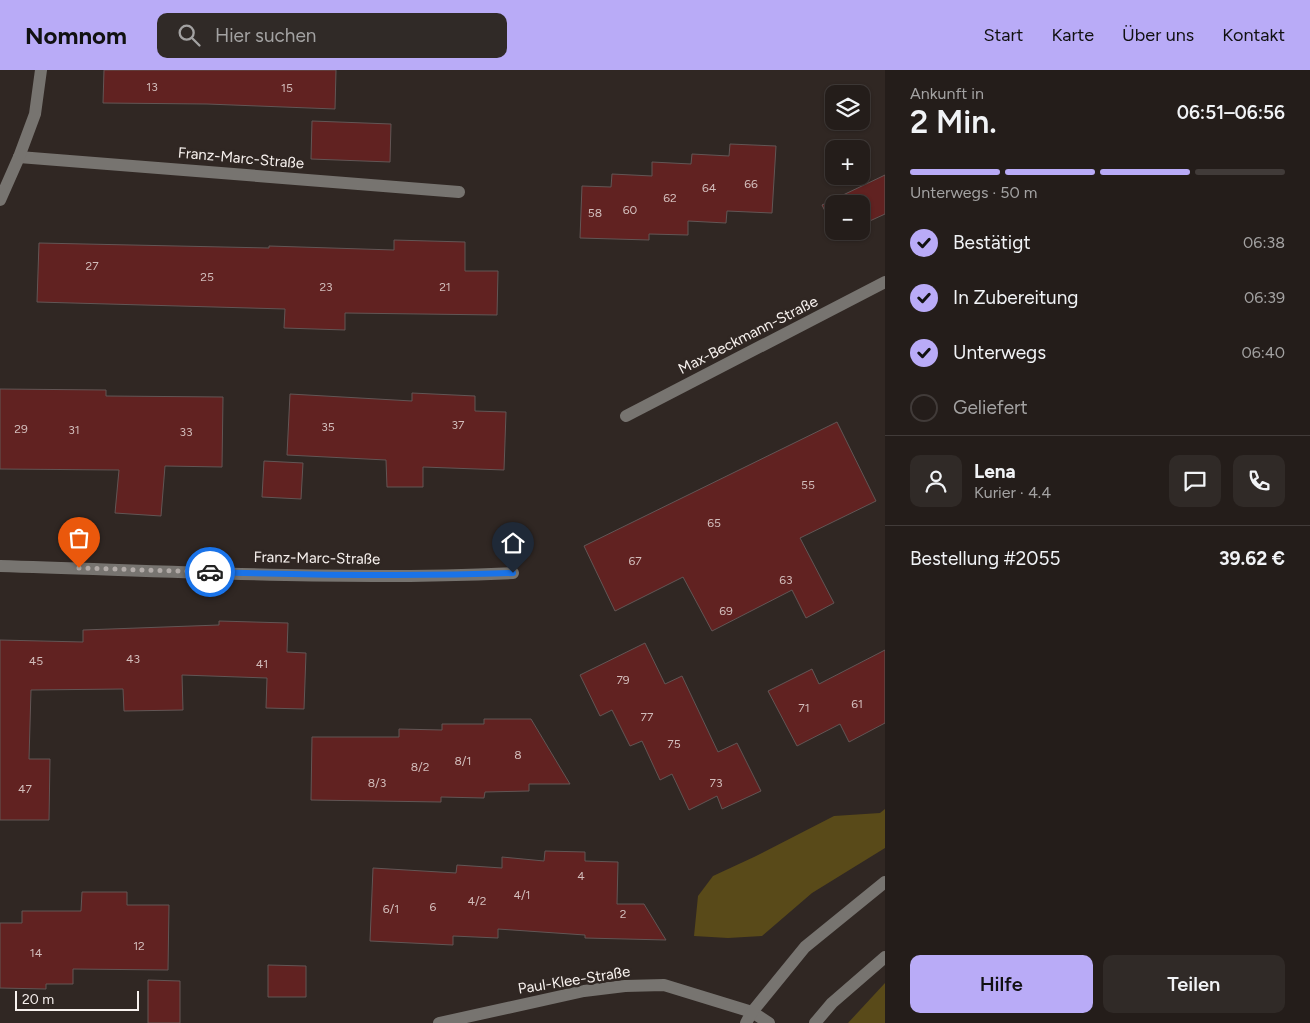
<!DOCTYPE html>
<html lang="de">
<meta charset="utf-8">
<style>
body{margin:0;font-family:Figtree,sans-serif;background:#302a27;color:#f1f3f6;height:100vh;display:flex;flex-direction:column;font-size:19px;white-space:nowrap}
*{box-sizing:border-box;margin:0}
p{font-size:16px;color:#a3a2a2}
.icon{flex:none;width:28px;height:28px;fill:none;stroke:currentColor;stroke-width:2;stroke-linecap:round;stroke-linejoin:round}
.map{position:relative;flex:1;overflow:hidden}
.panel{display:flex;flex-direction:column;background:#241d1a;width:425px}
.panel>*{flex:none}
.buttons{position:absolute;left:825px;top:15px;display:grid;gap:10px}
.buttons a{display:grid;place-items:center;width:45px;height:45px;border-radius:10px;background:#241d1a;box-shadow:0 1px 4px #0004,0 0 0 1px #413b39;font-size:25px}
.scale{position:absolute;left:15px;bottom:12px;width:124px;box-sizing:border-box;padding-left:5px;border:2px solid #f7f1ee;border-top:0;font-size:14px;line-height:18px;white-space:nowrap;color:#f7f1ee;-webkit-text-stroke:4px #302723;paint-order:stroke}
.pin{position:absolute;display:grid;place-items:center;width:42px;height:42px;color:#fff;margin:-51px -21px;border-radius:50% 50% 50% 0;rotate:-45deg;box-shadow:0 0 5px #0007}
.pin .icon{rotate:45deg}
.courier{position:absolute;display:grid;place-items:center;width:50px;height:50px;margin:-25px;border:4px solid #1a73e8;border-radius:50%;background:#fff;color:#222;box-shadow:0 1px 6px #0007}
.head em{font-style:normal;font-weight:600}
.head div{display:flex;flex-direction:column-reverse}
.head{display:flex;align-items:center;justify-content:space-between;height:85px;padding:0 25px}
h1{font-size:32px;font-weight:600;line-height:38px}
.bar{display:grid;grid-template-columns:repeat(4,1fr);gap:8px 5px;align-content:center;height:60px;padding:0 25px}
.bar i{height:6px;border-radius:4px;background:#413b39}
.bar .selected{background:#b9abf7}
.bar p{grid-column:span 4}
.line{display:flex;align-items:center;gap:12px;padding:0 25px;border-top:1px solid #413b39}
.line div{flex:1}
.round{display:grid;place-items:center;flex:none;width:52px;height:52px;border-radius:10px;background:#302a27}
ol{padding:0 25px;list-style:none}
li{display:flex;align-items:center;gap:15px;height:55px}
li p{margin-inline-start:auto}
li .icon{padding:5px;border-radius:50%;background:#b9abf7;color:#111;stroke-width:4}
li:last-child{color:#a3a2a2}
li i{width:28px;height:28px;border:2px solid #413b39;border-radius:50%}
.cta{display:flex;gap:10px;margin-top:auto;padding:10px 25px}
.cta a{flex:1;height:58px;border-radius:10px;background:#b9abf7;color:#111;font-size:20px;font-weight:600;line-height:58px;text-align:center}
.cta a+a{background:#302a27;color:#f1f3f6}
header{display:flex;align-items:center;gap:30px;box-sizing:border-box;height:70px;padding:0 25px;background:#b9abf7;color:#111}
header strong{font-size:24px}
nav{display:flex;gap:28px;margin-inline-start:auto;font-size:18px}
.search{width:350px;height:45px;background:#302a27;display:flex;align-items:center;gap:12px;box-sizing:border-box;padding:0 18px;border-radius:10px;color:#a3a2a2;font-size:19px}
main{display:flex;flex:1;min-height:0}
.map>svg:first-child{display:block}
.green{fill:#594a19}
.building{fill:#612221;stroke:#625655}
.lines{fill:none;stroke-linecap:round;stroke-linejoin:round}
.minor{stroke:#777470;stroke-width:12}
.done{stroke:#b1aaa7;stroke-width:5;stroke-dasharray:0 9}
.route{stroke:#1a73e8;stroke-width:6}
.labels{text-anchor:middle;stroke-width:5;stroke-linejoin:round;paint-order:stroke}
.number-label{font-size:12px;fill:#d2bdbb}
.street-label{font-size:15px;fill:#f7f1ee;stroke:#302723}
</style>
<header>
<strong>Nomnom</strong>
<div class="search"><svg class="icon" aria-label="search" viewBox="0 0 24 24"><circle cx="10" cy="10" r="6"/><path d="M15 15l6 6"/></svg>Hier suchen</div>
<nav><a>Start</a><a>Karte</a><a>Über uns</a><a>Kontakt</a></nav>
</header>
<main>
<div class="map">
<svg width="885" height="953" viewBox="0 0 885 953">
<rect width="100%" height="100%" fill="#302723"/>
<g class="green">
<polygon points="885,739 885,778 812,823 762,866 728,868 694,866 698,826 713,806 754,787 834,746 880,743"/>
<polygon points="885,913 885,953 848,953"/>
</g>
<g class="building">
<polygon points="104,0 336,0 335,39 207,34 103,33"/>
<polygon points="312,51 391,54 390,92 311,89"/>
<polygon points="730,74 776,76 772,143 727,141 726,153 688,151 688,165 649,164 649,170 580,168 582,116 611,117 612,104 652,106 652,92 691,94 692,84 729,86"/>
<polygon points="885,105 885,144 861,155 861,134 834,134 834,159 822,135"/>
<polygon points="394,170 465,172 465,201 498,201 497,245 345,243 345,260 284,258 285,239 37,232 39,173 269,178 269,176 394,180"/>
<polygon points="0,319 106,320 106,326 223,327 222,397 165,396 161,446 115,443 119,400 0,399"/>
<polygon points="412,323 475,326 475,341 506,342 504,400 423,397 423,417 387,417 386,390 287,385 290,324 412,331"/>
<polygon points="837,352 876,431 800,468 834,533 806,548 792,520 712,561 683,507 615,541 584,476"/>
<polygon points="264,391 303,393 301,429 262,427"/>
<polygon points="219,551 288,553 287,582 306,583 304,639 266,638 267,608 182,605 183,640 124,641 123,619 31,620 29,689 50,689 49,750 0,750 0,570 83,572 83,560 219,555"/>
<polygon points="645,573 665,614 682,606 718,682 737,673 761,721 722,739 717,726 689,740 672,704 660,710 642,671 630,676 612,640 600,646 580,605"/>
<polygon points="885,580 885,653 849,672 840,654 797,676 768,621 812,599 819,614"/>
<polygon points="484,649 531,649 570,714 529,714 529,721 485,722 484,728 441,727 441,732 311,730 312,667 399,667 399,659 442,660 442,654 484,654"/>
<polygon points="545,781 585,782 585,791 618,792 617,834 644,834 666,870 585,868 585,865 498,859 498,868 453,866 453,875 370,871 373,798 456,803 457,795 502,798 502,787 544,791"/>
<polygon points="82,822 127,822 127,835 169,835 168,900 73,899 73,914 46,914 46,919 0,918 0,853 22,853 22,841 81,841"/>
<polygon points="268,895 306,896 306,927 268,927"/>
<polygon points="148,910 180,911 180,953 148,953"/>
</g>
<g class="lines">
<g class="minor">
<polyline points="19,87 459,122"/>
<polyline points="0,130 19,87 35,44 41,0"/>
<polyline points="626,346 885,212"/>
<path d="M 0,496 C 171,501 342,511 513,503"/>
<polyline points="439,953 584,921 625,916 664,915 752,942 769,953"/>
<polyline points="746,953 752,942 805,877 885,812"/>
<polyline points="815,953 832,933 885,887"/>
</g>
</g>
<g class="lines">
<polyline class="done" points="79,498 210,502"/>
<path class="route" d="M 210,502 C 311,505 412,507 513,503"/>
</g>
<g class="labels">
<g class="number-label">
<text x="152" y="21">13</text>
<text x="287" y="22">15</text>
<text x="751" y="118">66</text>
<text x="709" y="122">64</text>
<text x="670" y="132">62</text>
<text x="630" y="144">60</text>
<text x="595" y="147">58</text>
<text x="92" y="200">27</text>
<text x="207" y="211">25</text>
<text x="326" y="221">23</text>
<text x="445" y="221">21</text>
<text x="458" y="359">37</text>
<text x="328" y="361">35</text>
<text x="21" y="363">29</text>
<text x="74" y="364">31</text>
<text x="186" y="366">33</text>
<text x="808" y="419">55</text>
<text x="714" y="457">65</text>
<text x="635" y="495">67</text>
<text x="786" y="514">63</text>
<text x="726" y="545">69</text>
<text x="133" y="593">43</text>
<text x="36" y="595">45</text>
<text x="262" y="598">41</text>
<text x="623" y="614">79</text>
<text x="857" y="638">61</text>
<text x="804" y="642">71</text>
<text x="647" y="651">77</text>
<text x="674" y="678">75</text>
<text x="518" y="689">8</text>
<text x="463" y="695">8/1</text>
<text x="420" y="701">8/2</text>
<text x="377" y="717">8/3</text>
<text x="716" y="717">73</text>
<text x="25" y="723">47</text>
<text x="581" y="810">4</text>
<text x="522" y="829">4/1</text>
<text x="477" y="835">4/2</text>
<text x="433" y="841">6</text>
<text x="391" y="843">6/1</text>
<text x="623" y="848">2</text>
<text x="139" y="880">12</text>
<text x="36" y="887">14</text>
</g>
<g class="street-label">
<text transform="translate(241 88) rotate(5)" y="5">Franz-Marc-Straße</text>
<text transform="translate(748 265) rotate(-27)" y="5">Max-Beckmann-Straße</text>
<text transform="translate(317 488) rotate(1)" y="5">Franz-Marc-Straße</text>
<text transform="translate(574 910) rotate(-9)" y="5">Paul-Klee-Straße</text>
</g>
</g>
</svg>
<div class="buttons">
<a><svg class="icon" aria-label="layers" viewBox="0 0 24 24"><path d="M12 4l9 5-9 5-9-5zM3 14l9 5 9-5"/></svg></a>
<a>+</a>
<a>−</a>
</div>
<div class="scale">20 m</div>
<div class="pin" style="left:79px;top:498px;background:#ea580c"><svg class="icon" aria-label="bag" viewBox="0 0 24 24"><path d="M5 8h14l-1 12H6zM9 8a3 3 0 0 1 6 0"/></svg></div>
<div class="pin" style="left:513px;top:503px;background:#1f2937"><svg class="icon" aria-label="home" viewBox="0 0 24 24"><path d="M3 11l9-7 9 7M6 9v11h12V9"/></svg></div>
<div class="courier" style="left:210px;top:502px"><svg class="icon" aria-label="car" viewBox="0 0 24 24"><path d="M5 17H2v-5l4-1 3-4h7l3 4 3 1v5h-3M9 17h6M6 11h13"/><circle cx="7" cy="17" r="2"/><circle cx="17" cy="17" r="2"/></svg></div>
</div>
<section class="panel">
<div class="head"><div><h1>2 Min.</h1><p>Ankunft in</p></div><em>06:51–06:56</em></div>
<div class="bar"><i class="selected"></i><i class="selected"></i><i class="selected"></i><i></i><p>Unterwegs · 50 m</p></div>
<ol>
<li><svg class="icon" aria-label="check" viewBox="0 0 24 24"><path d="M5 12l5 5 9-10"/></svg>Bestätigt<p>06:38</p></li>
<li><svg class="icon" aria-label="check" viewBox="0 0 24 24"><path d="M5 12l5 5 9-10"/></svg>In Zubereitung<p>06:39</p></li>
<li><svg class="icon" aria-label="check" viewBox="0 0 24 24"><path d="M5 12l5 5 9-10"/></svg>Unterwegs<p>06:40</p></li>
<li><i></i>Geliefert</li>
</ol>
<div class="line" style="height:90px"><a class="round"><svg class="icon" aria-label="person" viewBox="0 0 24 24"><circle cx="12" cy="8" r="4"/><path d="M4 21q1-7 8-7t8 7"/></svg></a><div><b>Lena</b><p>Kurier · 4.4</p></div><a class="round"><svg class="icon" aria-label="chat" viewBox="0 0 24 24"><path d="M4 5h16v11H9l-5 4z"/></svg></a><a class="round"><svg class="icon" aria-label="phone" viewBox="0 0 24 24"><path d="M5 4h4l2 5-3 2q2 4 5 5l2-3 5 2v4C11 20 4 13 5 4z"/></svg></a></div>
<div class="line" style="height:65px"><div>Bestellung #2055</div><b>39.62 €</b></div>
<div class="cta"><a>Hilfe</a><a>Teilen</a></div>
</section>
</main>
